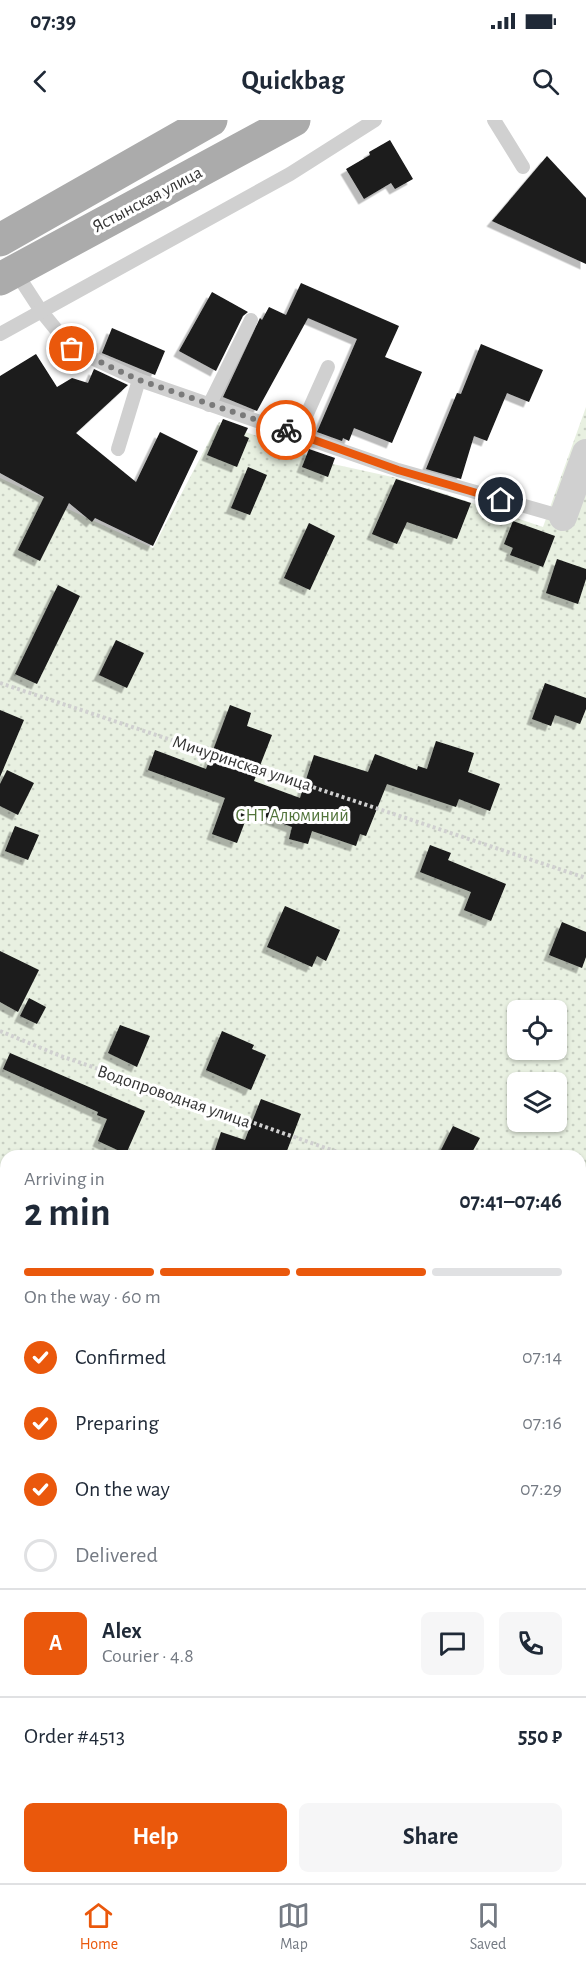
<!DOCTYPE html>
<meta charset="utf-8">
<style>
body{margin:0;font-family:"Alegreya Sans",sans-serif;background:#f6f6f7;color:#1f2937;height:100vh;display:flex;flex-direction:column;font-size:22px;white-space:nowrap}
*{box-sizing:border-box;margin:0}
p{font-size:20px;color:#747a83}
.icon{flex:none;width:33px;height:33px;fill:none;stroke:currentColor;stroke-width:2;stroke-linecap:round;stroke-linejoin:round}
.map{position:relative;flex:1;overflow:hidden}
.panel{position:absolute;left:0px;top:1030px;width:586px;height:734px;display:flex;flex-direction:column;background:#fff;border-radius:18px 18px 0 0;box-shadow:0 2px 4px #0004}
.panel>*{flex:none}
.tools{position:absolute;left:507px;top:880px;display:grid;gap:12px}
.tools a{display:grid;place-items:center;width:60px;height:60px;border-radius:9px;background:#fff;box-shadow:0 2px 4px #0004;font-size:30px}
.pin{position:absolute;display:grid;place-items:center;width:51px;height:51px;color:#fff;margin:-26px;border:3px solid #fff;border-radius:50%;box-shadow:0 2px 6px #0007}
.courier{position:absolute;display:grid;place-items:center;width:60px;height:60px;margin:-30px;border:4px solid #ea580c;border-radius:50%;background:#fff;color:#222;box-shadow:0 2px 8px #0007}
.headline em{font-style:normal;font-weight:600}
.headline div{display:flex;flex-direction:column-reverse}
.headline{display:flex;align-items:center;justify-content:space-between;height:102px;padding:0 24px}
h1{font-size:39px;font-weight:600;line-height:45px}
.bar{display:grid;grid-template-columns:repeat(4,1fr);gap:9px 6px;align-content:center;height:72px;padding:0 24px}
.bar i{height:8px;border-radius:4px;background:#e0e1e3}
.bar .on{background:#ea580c}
.bar p{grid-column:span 4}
.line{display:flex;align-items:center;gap:15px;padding:0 24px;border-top:2px solid #e0e1e3}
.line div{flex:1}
.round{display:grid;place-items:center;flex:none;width:63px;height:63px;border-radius:9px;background:#f6f6f7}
ol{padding:0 24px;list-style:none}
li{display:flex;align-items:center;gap:18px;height:66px}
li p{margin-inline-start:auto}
li .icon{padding:6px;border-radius:50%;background:#ea580c;color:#fff;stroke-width:4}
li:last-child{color:#747a83}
li i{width:33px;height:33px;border:3px solid #e0e1e3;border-radius:50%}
.cta{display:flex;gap:12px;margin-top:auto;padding:12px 24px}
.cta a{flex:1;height:69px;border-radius:9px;background:#ea580c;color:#fff;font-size:24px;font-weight:600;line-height:69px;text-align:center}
.cta a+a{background:#f6f6f7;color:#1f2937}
.status{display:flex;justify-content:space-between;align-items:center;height:42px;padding:0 30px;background:#fff;direction:ltr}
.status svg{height:16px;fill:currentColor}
header{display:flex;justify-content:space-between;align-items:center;height:78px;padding:0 24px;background:#fff;font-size:27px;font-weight:600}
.tabs{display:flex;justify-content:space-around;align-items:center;height:84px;border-top:2px solid #e0e1e3;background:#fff;font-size:16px;color:#747a83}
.tabs a{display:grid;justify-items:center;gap:3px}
.tabs .on{color:#ea580c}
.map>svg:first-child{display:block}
.green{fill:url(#green-dots);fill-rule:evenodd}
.building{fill:#1a1a1a;filter:url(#shadow)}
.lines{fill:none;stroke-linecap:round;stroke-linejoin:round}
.path{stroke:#d0d0d0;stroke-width:4;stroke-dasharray:3 3;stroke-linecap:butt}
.service{stroke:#d0d0d0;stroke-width:14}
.minor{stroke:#d0d0d0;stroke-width:28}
.primary{stroke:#ababab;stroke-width:33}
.done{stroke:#7a7a7a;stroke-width:6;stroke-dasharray:0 10.8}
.route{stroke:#ea580c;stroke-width:8}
.labels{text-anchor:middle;stroke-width:6;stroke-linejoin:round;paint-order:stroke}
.street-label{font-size:18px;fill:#333;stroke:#fff}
.park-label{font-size:18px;fill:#52743b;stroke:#fff}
</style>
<div class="status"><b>07:39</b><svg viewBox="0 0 49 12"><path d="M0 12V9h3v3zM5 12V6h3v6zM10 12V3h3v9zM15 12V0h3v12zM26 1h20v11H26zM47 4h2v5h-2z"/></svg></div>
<header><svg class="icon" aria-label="back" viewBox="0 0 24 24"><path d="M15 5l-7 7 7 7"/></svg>Quickbag<svg class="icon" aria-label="search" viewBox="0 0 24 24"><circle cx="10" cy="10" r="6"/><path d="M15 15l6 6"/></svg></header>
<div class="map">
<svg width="586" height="1763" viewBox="0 0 586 1763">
<defs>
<pattern id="green-dots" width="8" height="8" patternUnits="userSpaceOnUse" patternTransform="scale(1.5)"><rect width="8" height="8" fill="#e8f0e1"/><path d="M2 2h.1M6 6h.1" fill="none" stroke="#c7cec2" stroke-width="1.8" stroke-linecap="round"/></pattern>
<filter id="shadow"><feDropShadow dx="-5.5" dy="5.5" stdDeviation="0" flood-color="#0004"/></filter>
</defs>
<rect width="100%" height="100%" fill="#fff"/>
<path class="green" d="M 586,287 L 586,1651 L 580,1649 L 580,1036 L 6,1036 L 6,1435 L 0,1434 L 0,358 L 153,428 L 219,302 L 333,344 L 397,358 L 422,368 L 428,368 L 543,407 ZM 518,891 L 556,891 L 556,930 L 518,930 ZM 518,963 L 556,963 L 556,1002 L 518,1002 Z"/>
<g class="building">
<polygon points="390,20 413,59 395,69 391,63 364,79 346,49 370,35 369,32"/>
<polygon points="547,36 586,78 586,144 492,101"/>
<polygon points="301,163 399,206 385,237 422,252 392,323 354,308 349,321 343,318 342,321 317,312 357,219 308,198 257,291 223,277 260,198 262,200 269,187 286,195"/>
<polygon points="212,172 248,192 243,196 216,251 179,231"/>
<polygon points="112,208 165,231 155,255 102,233"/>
<polygon points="481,224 543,250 529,282 507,273 487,321 474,316 461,359 426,349 457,273 461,274"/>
<polygon points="36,234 57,267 72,258 88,263 94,249 128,265 76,313 136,362 160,312 198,331 153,426 95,398 92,402 69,383 40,441 18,430 44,377 0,353 0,256"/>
<polygon points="223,299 248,308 244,316 249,318 237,347 207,335"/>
<polygon points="309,329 335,338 328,357 302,347"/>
<polygon points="248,347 267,355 250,395 231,388"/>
<polygon points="396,359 471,383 457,419 407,402 397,424 372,414"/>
<polygon points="513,401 555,416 543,447 510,435 513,428 504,424"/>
<polygon points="309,403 335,416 310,470 284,458"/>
<polygon points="557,439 586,449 586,459 578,484 546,473"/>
<polygon points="58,465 80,476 37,564 15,554"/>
<polygon points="116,520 144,533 127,568 99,555"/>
<polygon points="545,563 586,578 586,589 580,604 555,595 551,606 532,599"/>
<polygon points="230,585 251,593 247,606 272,615 254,661 300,678 314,635 368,652 375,634 417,650 418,646 427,649 436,621 474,633 468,652 500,664 490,691 459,679 456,687 387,664 366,716 360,714 356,726 312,711 308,724 289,719 292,707 249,691 237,723 212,714 225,678 148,650 155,630 206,649"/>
<polygon points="0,590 24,600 0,657"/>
<polygon points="7,650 34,663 18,695 0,686 0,664"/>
<polygon points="15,706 39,715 28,740 5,731"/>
<polygon points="430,725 451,733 448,740 506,764 491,801 464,790 471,772 420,752"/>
<polygon points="285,786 340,810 326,841 317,836 312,847 267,827"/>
<polygon points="562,802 586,812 586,837 582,848 549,835"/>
<polygon points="0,831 39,850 18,892 0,882"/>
<polygon points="29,878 46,887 37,904 20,896"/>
<polygon points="120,905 150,916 137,947 108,933"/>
<polygon points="222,911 254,925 252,929 266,935 251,970 206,950"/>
<polygon points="10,933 145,991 126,1034 98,1021 107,999 97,995 98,992 3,949"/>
<polygon points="261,979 301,994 285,1036 233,1036 215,1030 221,1012 245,1020"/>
<polygon points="453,1006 480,1018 470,1036 438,1036"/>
</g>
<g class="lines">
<g class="path">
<polyline points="0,563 586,758"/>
<polyline points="0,911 58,935 349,1036"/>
<polyline points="580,1119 586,1121"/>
<polyline points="580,1183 586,1169"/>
<polyline points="580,1486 586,1488"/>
</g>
<g class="service">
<polyline points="494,0 523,47"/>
<polyline points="15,151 41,191 72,229 139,260 398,350 563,397"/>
<polyline points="0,214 290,54 375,0"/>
<polyline points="209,285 251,200"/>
<polyline points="298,314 328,247"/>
<polyline points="118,329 139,260"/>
<polyline points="580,1702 586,1705"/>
<polyline points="378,1758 384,1763"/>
<polyline points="236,1763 241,1758"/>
</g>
<polyline class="minor" points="563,397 586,333"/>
<g class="primary">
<polyline points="0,120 211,0"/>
<polyline points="0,159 294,0"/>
</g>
</g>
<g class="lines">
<polyline class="done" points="72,229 139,260 286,310"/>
<polyline class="route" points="286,310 398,350 501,380"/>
</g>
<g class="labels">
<g class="street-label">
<text transform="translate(147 79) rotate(-28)" y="6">Ястынская улица</text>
<text transform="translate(242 643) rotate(18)" y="6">Мичуринская улица</text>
<text transform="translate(174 976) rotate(19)" y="6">Водопроводная улица</text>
</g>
<g class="park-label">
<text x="292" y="701">СНТ Алюминий</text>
</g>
</g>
</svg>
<div class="tools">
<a><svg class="icon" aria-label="locate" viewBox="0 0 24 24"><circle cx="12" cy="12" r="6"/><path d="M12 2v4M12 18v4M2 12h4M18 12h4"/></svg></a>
<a><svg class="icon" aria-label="layers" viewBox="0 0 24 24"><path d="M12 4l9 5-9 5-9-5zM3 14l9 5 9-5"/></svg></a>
</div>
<div class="pin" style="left:72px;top:229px;background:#ea580c"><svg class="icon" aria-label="bag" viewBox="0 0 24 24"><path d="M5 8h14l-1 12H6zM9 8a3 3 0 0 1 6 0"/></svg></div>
<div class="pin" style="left:501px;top:380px;background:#1f2937"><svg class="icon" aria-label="home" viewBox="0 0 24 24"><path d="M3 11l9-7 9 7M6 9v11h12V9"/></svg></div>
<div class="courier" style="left:286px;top:310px"><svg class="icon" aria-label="bike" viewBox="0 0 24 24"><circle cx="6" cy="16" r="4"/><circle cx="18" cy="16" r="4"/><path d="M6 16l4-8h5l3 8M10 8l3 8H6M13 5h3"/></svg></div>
<section class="panel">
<div class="headline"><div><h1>2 min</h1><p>Arriving in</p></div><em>07:41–07:46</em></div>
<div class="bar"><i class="on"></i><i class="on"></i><i class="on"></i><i></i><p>On the way · 60 m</p></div>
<ol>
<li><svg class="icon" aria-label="check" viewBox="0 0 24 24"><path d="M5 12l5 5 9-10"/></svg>Confirmed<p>07:14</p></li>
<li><svg class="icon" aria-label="check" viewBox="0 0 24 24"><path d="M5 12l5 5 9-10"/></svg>Preparing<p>07:16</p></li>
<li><svg class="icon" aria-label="check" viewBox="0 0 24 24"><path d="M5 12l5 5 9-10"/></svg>On the way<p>07:29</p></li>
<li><i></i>Delivered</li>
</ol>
<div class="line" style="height:108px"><b class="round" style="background:#ea580c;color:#fff">A</b><div><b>Alex</b><p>Courier · 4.8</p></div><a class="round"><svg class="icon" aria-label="chat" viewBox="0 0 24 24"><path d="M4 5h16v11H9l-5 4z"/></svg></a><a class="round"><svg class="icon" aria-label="phone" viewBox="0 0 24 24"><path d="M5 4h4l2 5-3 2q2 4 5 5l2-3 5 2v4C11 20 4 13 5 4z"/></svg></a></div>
<div class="line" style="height:78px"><div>Order #4513</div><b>550 ₽</b></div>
<div class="cta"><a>Help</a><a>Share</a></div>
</section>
</div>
<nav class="tabs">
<a class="on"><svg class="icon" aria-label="home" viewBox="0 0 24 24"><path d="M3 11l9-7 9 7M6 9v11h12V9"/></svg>Home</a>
<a><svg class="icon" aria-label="map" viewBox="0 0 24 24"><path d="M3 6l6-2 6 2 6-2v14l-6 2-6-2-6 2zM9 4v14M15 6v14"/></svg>Map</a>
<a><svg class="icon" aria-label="saved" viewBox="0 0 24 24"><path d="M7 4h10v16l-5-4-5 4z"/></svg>Saved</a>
</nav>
